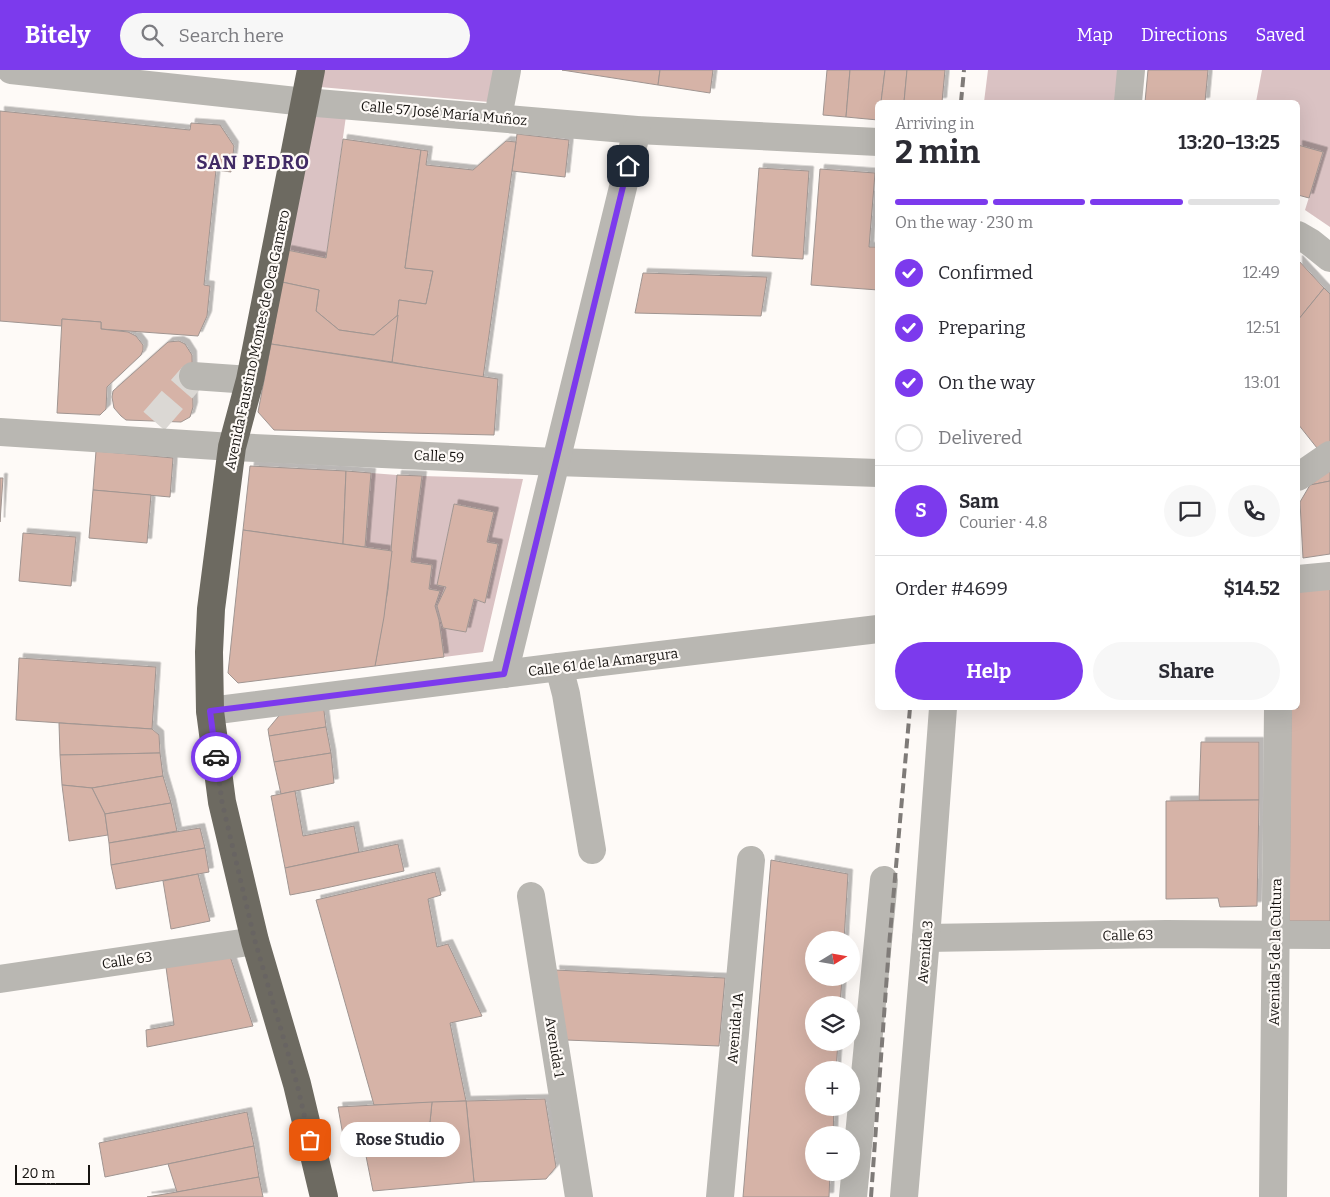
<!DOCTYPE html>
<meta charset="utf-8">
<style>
body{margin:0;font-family:Bitter,serif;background:#f7f7f7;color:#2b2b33;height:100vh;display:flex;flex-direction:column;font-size:19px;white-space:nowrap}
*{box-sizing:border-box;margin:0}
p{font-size:16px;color:#7c7c81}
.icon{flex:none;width:28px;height:28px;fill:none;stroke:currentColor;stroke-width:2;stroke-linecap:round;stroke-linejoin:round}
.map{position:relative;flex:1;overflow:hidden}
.side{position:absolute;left:875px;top:30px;width:425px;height:610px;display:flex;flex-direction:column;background:#fff;border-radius:8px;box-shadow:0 5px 20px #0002}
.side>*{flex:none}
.needle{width:32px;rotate:79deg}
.buttons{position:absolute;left:805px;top:861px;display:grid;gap:10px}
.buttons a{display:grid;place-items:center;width:55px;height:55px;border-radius:50%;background:#fff;box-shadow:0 5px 20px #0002;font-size:25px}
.scale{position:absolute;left:15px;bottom:12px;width:75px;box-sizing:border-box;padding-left:5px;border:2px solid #171411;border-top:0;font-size:14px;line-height:18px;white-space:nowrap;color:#171411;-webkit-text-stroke:4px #fefaf7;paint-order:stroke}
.pin{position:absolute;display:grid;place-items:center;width:42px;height:42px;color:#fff;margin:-21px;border-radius:10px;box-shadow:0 2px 8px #0006}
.courier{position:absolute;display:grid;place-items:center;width:50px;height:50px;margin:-25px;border:4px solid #7c3aed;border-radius:50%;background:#fff;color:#222;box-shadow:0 1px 6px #0007}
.bubble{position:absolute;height:35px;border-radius:18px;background:#fff;box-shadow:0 5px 20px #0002;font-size:16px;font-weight:700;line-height:35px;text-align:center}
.headline em{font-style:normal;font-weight:700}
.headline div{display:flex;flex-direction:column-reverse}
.headline{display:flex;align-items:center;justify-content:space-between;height:85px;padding:0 20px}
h1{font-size:32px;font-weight:700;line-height:38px}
.bar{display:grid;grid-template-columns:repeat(4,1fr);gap:8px 5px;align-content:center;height:60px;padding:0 20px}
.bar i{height:6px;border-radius:4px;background:#e1e1e2}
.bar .selected{background:#7c3aed}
.bar p{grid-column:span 4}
.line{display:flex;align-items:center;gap:12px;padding:0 20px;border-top:1px solid #e1e1e2}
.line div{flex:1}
.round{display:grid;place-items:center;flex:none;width:52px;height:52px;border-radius:26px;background:#f7f7f7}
ol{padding:0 20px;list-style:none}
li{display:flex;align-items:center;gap:15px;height:55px}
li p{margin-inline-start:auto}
li .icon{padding:5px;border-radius:50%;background:#7c3aed;color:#fff;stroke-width:4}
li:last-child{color:#7c7c81}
li i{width:28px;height:28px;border:2px solid #e1e1e2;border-radius:50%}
.cta{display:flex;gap:10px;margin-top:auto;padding:10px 20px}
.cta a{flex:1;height:58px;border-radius:30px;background:#7c3aed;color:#fff;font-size:20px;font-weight:700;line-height:58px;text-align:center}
.cta a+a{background:#f7f7f7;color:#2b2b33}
header{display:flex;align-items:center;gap:30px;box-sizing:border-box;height:70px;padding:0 25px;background:#7c3aed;color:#fff}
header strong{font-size:24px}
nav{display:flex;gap:28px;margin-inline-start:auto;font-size:18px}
.search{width:350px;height:45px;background:#f7f7f7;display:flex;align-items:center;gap:12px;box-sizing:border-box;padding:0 18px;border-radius:28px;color:#7c7c81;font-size:19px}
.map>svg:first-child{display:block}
.green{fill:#dac2c3;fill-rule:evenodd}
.building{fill:#d6b3a7;stroke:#a09591;filter:url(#shadow)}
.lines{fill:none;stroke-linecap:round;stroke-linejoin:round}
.minor-tunnel{stroke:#dbd8d4;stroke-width:28;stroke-dasharray:28 14;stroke-linecap:butt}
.minor{stroke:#b9b7b2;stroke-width:28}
.highway{stroke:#6d6a61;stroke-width:28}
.rail{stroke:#7f7b78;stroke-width:4;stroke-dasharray:10 5;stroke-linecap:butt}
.done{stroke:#686462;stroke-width:5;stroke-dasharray:0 9}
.route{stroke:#7c3aed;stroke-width:6}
.labels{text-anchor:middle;stroke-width:4.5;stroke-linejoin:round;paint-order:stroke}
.street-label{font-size:14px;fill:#171411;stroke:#fefaf7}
.district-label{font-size:19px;font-weight:bold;letter-spacing:1px;fill:#412a65;stroke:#fefaf7}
</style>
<header>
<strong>Bitely</strong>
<div class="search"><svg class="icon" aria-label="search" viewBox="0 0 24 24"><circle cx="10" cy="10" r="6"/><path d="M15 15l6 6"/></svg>Search here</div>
<nav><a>Map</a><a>Directions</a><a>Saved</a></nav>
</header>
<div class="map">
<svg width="1330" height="1127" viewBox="0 0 1330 1127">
<defs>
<filter id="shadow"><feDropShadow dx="4.5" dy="-4.5" stdDeviation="0" flood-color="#0004"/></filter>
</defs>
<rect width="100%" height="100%" fill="#fefaf7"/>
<g class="green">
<polygon points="324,0 494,0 489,32 320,17"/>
<polygon points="988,0 1126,0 1124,32 984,32"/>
<polygon points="1262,0 1330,0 1330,157 1305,140 1323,83 1298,75 1298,32 1256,32"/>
<polygon points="309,46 346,46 326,188 287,180"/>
<polygon points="371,403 397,405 392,481 365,477"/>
<path d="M 422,406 L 523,409 L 483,582 L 444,587 L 429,519 L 432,496 L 411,492 ZM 454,434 L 494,442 L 487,472 L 484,533 L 474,529 L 466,562 L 442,554 L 437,536 L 446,517 L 437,515 Z"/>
</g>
<g class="building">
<polygon points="562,0 660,0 658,15"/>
<polygon points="660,0 713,0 710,23 658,15"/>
<polygon points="827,0 850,0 846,47 823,45"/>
<polygon points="850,0 885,0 881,32 878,32 878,50 846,47"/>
<polygon points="885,0 907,0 904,32 881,32"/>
<polygon points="907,0 945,0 942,32 904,32"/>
<polygon points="1148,0 1208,0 1205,32 1145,32"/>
<polygon points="0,41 190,60 191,53 220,55 234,76 231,102 216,100 204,215 210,216 207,246 198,266 101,259 101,252 62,249 62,256 0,251"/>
<polygon points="517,64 569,70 565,107 512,101"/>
<polygon points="343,69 421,80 405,198 433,201 426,234 399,230 398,245 374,265 339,260 316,241 319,220 282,212 287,180 326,188"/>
<polygon points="506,71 516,72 483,308 392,292 399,230 426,234 433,201 405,198 421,80 428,81 426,95 473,100"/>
<polygon points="1298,75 1323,82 1309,128 1298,125"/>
<polygon points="759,98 809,101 803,189 752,186"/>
<polygon points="820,99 875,103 869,177 878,177 878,220 811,215"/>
<polygon points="1298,190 1324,218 1298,250"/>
<polygon points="643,203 767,207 761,246 635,243"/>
<polygon points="282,212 319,220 316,241 339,260 374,265 398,245 392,292 271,274"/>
<polygon points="1324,218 1330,224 1330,376 1321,383 1298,354 1298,250"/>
<polygon points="62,249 101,252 101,259 128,262 136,266 143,275 143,280 141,285 107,317 106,339 100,345 57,343"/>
<polygon points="179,271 185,274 192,285 193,337 190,347 181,352 126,350 121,346 114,338 112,327 113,321 168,272"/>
<polygon points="271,274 498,309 494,365 274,360 258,342"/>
<polygon points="96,381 173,388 170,427 93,420"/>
<polygon points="250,396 346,401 343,474 243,460"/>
<polygon points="1330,400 1330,411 1310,415"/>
<polygon points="346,401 371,403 365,477 343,474"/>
<polygon points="397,405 422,406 411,492 432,495 429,519 440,521 435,536 439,550 444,587 375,596 388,519"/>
<polygon points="0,408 3,408 0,452"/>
<polygon points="1330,411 1330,484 1303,488 1300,432 1310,415"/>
<polygon points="93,420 151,425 147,473 89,468"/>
<polygon points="454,434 494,442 487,472 498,474 485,533 474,529 466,562 443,558 437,536 446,517 437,515"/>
<polygon points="243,460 392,481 384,547 375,596 238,613 228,603"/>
<polygon points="23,463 76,467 71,516 19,511"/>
<polygon points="1330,518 1330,851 1289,851 1291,638 1298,638 1298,522"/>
<polygon points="19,588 156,597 152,659 16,650"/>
<polygon points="323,633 326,657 269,666 268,659 283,641"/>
<polygon points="59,653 152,659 159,665 160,683 60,685"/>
<polygon points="326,657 331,683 274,692 269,666"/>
<polygon points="1201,672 1259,672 1259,730 1199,730"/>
<polygon points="160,683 163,706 92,718 62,715 60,685"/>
<polygon points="331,683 334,713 281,724 274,692"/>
<polygon points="163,706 171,733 105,744 92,718"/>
<polygon points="62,715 92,718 105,744 108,765 69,771"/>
<polygon points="295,721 303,766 354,756 359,782 285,798 271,726"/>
<polygon points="1259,730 1257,836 1220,837 1218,828 1166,829 1166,731"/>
<polygon points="171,733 177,761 109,773 105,744"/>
<polygon points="200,758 205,778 111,795 109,773"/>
<polygon points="398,774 404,801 321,819 290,825 285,798"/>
<polygon points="205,778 209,802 116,819 111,795"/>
<polygon points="771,790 848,804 844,870 814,870 814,908 842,908 840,935 814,935 814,972 838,972 836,1000 814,1000 814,1038 834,1038 833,1065 814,1065 814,1102 830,1102 829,1127 743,1127"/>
<polygon points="435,802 441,825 428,829 437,877 448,874 482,946 450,953 466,1031 374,1035 316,830"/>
<polygon points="198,804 210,851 171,859 163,811"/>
<polygon points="228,880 253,956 147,977 146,960 174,955 165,890"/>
<polygon points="555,900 725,908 719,976 566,970"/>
<polygon points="545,1029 556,1097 546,1109 474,1112 466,1031"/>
<polygon points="466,1031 474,1112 373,1121 363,1071 430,1052 432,1032"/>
<polygon points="432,1032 430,1052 345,1077 338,1037"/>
<polygon points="247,1042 254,1076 105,1107 99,1073"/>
<polygon points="254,1076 259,1107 177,1122 168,1094"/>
<polygon points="259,1107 263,1127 147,1127 177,1122"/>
</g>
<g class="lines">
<polyline class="minor-tunnel" points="154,351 193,306"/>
<g class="minor">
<polyline points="11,0 305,32 637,60 878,72"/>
<polyline points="1128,32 1131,0"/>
<polyline points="498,47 507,0"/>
<polyline points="1298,165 1310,172 1330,188"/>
<polyline points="193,306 250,310"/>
<polyline points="0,362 232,377 556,392 878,403"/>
<polyline points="1298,407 1330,385"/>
<polyline points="1298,509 1330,506"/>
<polyline points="559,597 566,624 592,780"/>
<polyline points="504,604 637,60"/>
<polyline points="210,641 559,597 878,559"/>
<polyline points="531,826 579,1127"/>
<polyline points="926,868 1166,864 1330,865"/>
<polyline points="0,909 255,871"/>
<polyline points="720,1127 751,790"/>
<polyline points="853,1127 884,810"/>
<polyline points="904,1127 926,868 943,638"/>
<polyline points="1273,1127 1278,638"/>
</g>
<polyline class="highway" points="311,0 250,310 232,377 211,539 209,582 210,641 222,732 255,871 297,1014 324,1127"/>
<g class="rail">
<polyline points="961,32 964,0"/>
<polyline points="871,1127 889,876 910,638"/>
</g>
</g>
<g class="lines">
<polyline class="done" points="216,687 222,732 255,871 297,1014 310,1070"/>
<polyline class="route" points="216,687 210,641 504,604 628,96"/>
</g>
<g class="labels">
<g class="street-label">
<text transform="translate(444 43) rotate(5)" y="5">Calle 57 José María Muñoz</text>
<text transform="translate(257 270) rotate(-78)" y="5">Avenida Faustino Montes de Oca Gamero</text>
<text transform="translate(439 386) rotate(3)" y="5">Calle 59</text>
<text transform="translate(603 592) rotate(-7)" y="5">Calle 61 de la Amargura</text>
<text transform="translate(1128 865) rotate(-1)" y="5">Calle 63</text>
<text transform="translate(925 882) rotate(-85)" y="5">Avenida 3</text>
<text transform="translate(1275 882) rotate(-89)" y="5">Avenida 5 de la Cultura</text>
<text transform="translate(127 890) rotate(-9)" y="5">Calle 63</text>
<text transform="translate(735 958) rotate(-85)" y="5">Avenida 1A</text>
<text transform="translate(555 977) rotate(81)" y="5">Avenida 1</text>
</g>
<g class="district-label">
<text x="253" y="99">SAN PEDRO</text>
</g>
</g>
</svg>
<div class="buttons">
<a><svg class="needle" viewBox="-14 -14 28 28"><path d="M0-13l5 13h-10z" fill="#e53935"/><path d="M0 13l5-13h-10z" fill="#7c7c81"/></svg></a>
<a><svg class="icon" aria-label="layers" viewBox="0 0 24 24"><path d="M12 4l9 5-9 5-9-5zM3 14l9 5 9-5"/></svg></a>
<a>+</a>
<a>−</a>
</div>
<div class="scale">20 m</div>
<div class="pin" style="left:310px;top:1070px;background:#ea580c"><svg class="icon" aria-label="bag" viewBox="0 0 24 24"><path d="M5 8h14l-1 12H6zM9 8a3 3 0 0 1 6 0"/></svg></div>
<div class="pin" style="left:628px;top:96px;background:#1f2937"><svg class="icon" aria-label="home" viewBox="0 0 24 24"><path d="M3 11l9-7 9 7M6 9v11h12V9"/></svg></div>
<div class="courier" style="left:216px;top:687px"><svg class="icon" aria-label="car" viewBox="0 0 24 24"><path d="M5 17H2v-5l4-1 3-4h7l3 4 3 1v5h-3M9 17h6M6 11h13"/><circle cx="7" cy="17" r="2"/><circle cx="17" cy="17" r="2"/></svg></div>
<div class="bubble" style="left:340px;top:1052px;width:120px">Rose Studio</div>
<section class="side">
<div class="headline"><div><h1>2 min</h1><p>Arriving in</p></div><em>13:20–13:25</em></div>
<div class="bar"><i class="selected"></i><i class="selected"></i><i class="selected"></i><i></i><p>On the way · 230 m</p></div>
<ol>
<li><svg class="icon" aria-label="check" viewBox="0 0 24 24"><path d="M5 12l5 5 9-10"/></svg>Confirmed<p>12:49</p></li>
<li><svg class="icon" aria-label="check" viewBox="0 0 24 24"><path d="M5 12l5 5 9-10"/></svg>Preparing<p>12:51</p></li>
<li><svg class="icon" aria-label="check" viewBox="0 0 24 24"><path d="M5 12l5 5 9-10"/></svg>On the way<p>13:01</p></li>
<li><i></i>Delivered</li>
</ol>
<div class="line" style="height:90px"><b class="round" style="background:#7c3aed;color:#fff">S</b><div><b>Sam</b><p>Courier · 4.8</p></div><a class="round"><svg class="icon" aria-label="chat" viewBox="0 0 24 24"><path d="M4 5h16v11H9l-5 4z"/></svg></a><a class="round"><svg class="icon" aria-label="phone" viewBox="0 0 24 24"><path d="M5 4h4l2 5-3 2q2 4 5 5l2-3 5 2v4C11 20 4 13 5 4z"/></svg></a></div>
<div class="line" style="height:65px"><div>Order #4699</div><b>$14.52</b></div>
<div class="cta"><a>Help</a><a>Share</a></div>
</section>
</div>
